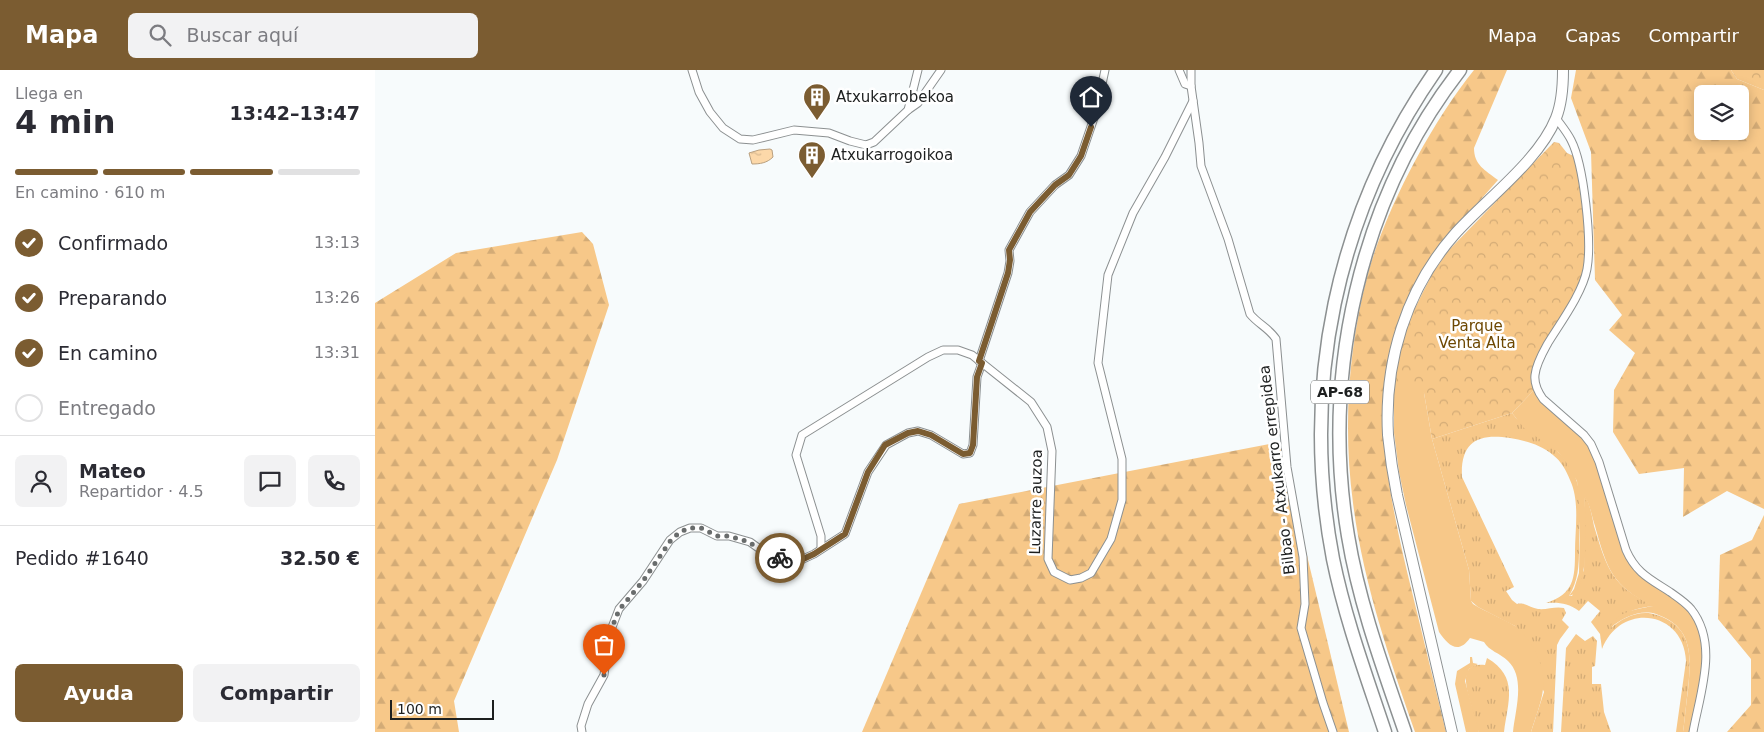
<!DOCTYPE html>
<html lang="es">
<meta charset="utf-8">
<style>
body{margin:0;font-family:"DejaVu Sans",sans-serif;background:#f2f2f3;color:#2b2b33;height:100vh;display:flex;flex-direction:column;font-size:19px;white-space:nowrap}
*{box-sizing:border-box;margin:0}
p{font-size:16px;color:#7c7c81}
.icon{flex:none;width:28px;height:28px;fill:none;stroke:currentColor;stroke-width:2;stroke-linecap:round;stroke-linejoin:round}
.map{position:relative;flex:1;overflow:hidden}
.drawer{display:flex;flex-direction:column;background:#fff;width:375px}
.drawer>*{flex:none}
.controls{position:absolute;left:1319px;top:15px;display:grid;gap:10px}
.controls a{display:grid;place-items:center;width:55px;height:55px;border-radius:8px;background:#fff;box-shadow:0 2px 12px #0003;font-size:25px}
.scale{position:absolute;left:15px;bottom:12px;width:104px;box-sizing:border-box;padding-left:5px;border:2px solid #1d1f1f;border-top:0;font-size:14px;line-height:18px;white-space:nowrap;color:#1d1f1f;-webkit-text-stroke:4px #fff;paint-order:stroke}
.pin{position:absolute;display:grid;place-items:center;width:42px;height:42px;color:#fff;margin:-51px -21px;border-radius:50% 50% 50% 0;rotate:-45deg;box-shadow:0 0 5px #0007}
.pin .icon{rotate:45deg}
.courier{position:absolute;display:grid;place-items:center;width:50px;height:50px;margin:-25px;border:4px solid #7b5c31;border-radius:50%;background:#fff;color:#222;box-shadow:0 1px 6px #0007}
.head em{font-style:normal;font-weight:800}
.head div{display:flex;flex-direction:column-reverse}
.head{display:flex;align-items:center;justify-content:space-between;height:85px;padding:0 15px}
h1{font-size:32px;font-weight:800;line-height:38px}
.bar{display:grid;grid-template-columns:repeat(4,1fr);gap:8px 5px;align-content:center;height:60px;padding:0 15px}
.bar i{height:6px;border-radius:4px;background:#e1e1e2}
.bar .current{background:#7b5c31}
.bar p{grid-column:span 4}
.line{display:flex;align-items:center;gap:12px;padding:0 15px;border-top:1px solid #e1e1e2}
.line div{flex:1}
.round{display:grid;place-items:center;flex:none;width:52px;height:52px;border-radius:8px;background:#f2f2f3}
ol{padding:0 15px;list-style:none}
li{display:flex;align-items:center;gap:15px;height:55px}
li p{margin-inline-start:auto}
li .icon{padding:5px;border-radius:50%;background:#7b5c31;color:#fff;stroke-width:4}
li:last-child{color:#7c7c81}
li i{width:28px;height:28px;border:2px solid #e1e1e2;border-radius:50%}
.cta{display:flex;gap:10px;margin-top:auto;padding:10px 15px}
.cta a{flex:1;height:58px;border-radius:8px;background:#7b5c31;color:#fff;font-size:20px;font-weight:800;line-height:58px;text-align:center}
.cta a+a{background:#f2f2f3;color:#2b2b33}
header{display:flex;align-items:center;gap:30px;box-sizing:border-box;height:70px;padding:0 25px;background:#7b5c31;color:#fff}
header strong{font-size:24px}
nav{display:flex;gap:28px;margin-inline-start:auto;font-size:18px}
.search{width:350px;height:45px;background:#f2f2f3;display:flex;align-items:center;gap:12px;box-sizing:border-box;padding:0 18px;border-radius:8px;color:#7c7c81;font-size:19px}
main{display:flex;flex:1;min-height:0}
.map>svg:first-child{display:block}
.grass{fill:url(#grass-tufts)}
.forest{fill:url(#forest-firs);fill-rule:evenodd}
.park{fill:url(#park-crowns)}
.garden{fill:#f7c889}
.water{fill:url(#water-ripples);stroke:#b9a080}
.lines{fill:none;stroke-linecap:round;stroke-linejoin:round}
.street-casing{stroke:#8c9091;stroke-width:9}
.secondary-casing{stroke:#8c9091;stroke-width:12}
.highway-casing{stroke:#8c9091;stroke-width:15}
.street{stroke:#fff;stroke-width:7}
.secondary{stroke:#fff;stroke-width:10}
.highway{stroke:#fff;stroke-width:12}
.done{stroke:#696c6c;stroke-width:5;stroke-dasharray:0 9}
.route{stroke:#7b5c31;stroke-width:6}
.labels{text-anchor:middle;stroke-width:5;stroke-linejoin:round;paint-order:stroke}
.shield{fill:#fff;stroke:#616262;stroke-width:1}
.shield-label{font-size:14px;font-weight:bold;fill:#1d1f1f}
.poi-label{font-size:15px;fill:#1d1f1f;stroke:#fff;text-anchor:start}
.park-label{font-size:15px;fill:#6e4802;stroke:#fff}
.street-label{font-size:15px;fill:#1d1f1f;stroke:#fff}
</style>
<header>
<strong>Mapa</strong>
<div class="search"><svg class="icon" aria-label="search" viewBox="0 0 24 24"><circle cx="10" cy="10" r="6"/><path d="M15 15l6 6"/></svg>Buscar aquí</div>
<nav><a>Mapa</a><a>Capas</a><a>Compartir</a></nav>
</header>
<main>
<section class="drawer">
<div class="head"><div><h1>4 min</h1><p>Llega en</p></div><em>13:42–13:47</em></div>
<div class="bar"><i class="current"></i><i class="current"></i><i class="current"></i><i></i><p>En camino · 610 m</p></div>
<ol>
<li><svg class="icon" aria-label="check" viewBox="0 0 24 24"><path d="M5 12l5 5 9-10"/></svg>Confirmado<p>13:13</p></li>
<li><svg class="icon" aria-label="check" viewBox="0 0 24 24"><path d="M5 12l5 5 9-10"/></svg>Preparando<p>13:26</p></li>
<li><svg class="icon" aria-label="check" viewBox="0 0 24 24"><path d="M5 12l5 5 9-10"/></svg>En camino<p>13:31</p></li>
<li><i></i>Entregado</li>
</ol>
<div class="line" style="height:90px"><a class="round"><svg class="icon" aria-label="person" viewBox="0 0 24 24"><circle cx="12" cy="8" r="4"/><path d="M4 21q1-7 8-7t8 7"/></svg></a><div><b>Mateo</b><p>Repartidor · 4.5</p></div><a class="round"><svg class="icon" aria-label="chat" viewBox="0 0 24 24"><path d="M4 5h16v11H9l-5 4z"/></svg></a><a class="round"><svg class="icon" aria-label="phone" viewBox="0 0 24 24"><path d="M5 4h4l2 5-3 2q2 4 5 5l2-3 5 2v4C11 20 4 13 5 4z"/></svg></a></div>
<div class="line" style="height:65px"><div>Pedido #1640</div><b>32.50 €</b></div>
<div class="cta"><a>Ayuda</a><a>Compartir</a></div>
</section>
<div class="map">
<svg width="1389" height="662" viewBox="0 0 1389 662">
<defs>
<pattern id="grass-tufts" width="24" height="20" patternUnits="userSpaceOnUse" patternTransform="scale(1.25)"><rect width="24" height="20" fill="#f7c889"/><path d="M3 7l-1-3M5 7V3M7 7l1-3M15 17l-1-3M17 17v-4M19 17l1-3" fill="none" stroke="#d3ab76"/></pattern>
<pattern id="forest-firs" width="22" height="20" patternUnits="userSpaceOnUse" patternTransform="scale(1.25)"><rect width="22" height="20" fill="#f7c889"/><path d="M5 1l3.5 6h-7zM16 11l3.5 6h-7z" fill="#d3ab76"/></pattern>
<pattern id="park-crowns" width="20" height="18" patternUnits="userSpaceOnUse" patternTransform="scale(1.25)"><rect width="20" height="18" fill="#f7c889"/><path d="M2 6a3 3 0 1 1 6 0M12 15a3 3 0 1 1 6 0" fill="none" stroke="#d3ab76"/></pattern>
<pattern id="water-ripples" width="26" height="14" patternUnits="userSpaceOnUse" patternTransform="scale(1.25)"><rect width="26" height="14" fill="#fcd8a9"/><path d="M2 4q2-2 4 0t4 0M15 11q2-2 4 0t4 0" fill="none" stroke="#d8b991"/></pattern>
</defs>
<rect width="100%" height="100%" fill="#f7fbfc"/>
<g class="grass">
<path d="M 1137,343 L 1141,348 C 1162,365 1194,383 1202,412 C 1207,430 1205,451 1204,470 C 1204,490 1205,508 1194,526 L 1197,526 L 1209,500 L 1210,426 C 1215,434 1217,446 1219,456 C 1232,499 1237,517 1280,536 C 1259,538 1249,542 1236,558 C 1248,547 1266,539 1282,545 C 1319,557 1316,588 1313,619 C 1311,634 1310,648 1308,662 L 1301,662 L 1311,591 C 1309,541 1246,531 1227,579 L 1225,564 L 1216,552 L 1225,541 L 1213,531 L 1204,541 C 1193,533 1184,532 1171,533 C 1199,524 1200,508 1200,482 C 1200,459 1205,431 1195,410 C 1191,400 1186,391 1178,385 C 1165,374 1151,371 1135,368 C 1104,363 1085,371 1087,407 L 1139,517 L 1131,521 L 1137,530 L 1142,534 C 1150,532 1155,538 1163,539 C 1172,540 1180,536 1189,538 L 1191,543 L 1187,550 L 1194,557 L 1185,569 L 1182,575 L 1178,662 L 1156,662 L 1169,622 L 1140,556 L 1103,537 L 1096,531 L 1094,500 L 1057,369 Z"/>
<polygon points="1201,564 1210,571 1218,566 1222,571 1220,596 1217,597 1217,614 1226,614 1229,642 1236,662 1186,662 1191,578"/>
<path d="M 1112,588 C 1144,607 1133,631 1129,662 L 1104,662 C 1099,654 1098,644 1096,635 C 1092,619 1082,592 1110,595 Z"/>
</g>
<g class="forest">
<path d="M 1099,0 L 1132,0 L 1099,78 C 1099,95 1110,100 1123,110 C 1092,146 1055,181 1035,223 C 988,319 1014,428 1038,526 C 1049,571 1060,617 1071,662 L 1040,662 C 1014,587 988,512 978,433 C 968,358 973,280 992,207 C 1010,140 1055,55 1099,0 Z"/>
<path d="M 1201,0 L 1356,0 L 1362,9 L 1389,20 L 1389,439 L 1352,421 L 1308,447 L 1309,398 L 1264,404 L 1238,362 L 1239,320 L 1260,283 L 1234,260 L 1247,245 L 1220,210 L 1216,82 L 1196,28 ZM 1328,24 L 1365,24 L 1365,61 L 1328,61 Z"/>
<polygon points="207,162 218,174 234,235 182,390 79,631 84,662 0,662 0,233 81,183"/>
<polygon points="905,372 974,662 487,662 584,434"/>
<polygon points="1389,445 1389,662 1352,662 1376,635 1376,589 1343,549 1345,485 1377,470"/>
</g>
<g class="park">
<polygon points="1356,0 1389,0 1389,20 1362,9"/>
<polygon points="1179,72 1184,73 1192,83 1203,88 1207,104 1212,200 1161,298 1161,318 1137,343 1057,369 1049,323 1019,317 1022,293 1029,265 1037,244 1057,204 1072,182"/>
</g>
<g class="garden">
<path d="M 1019,317 L 1046,317 L 1049,323 L 1057,369 L 1094,500 L 1096,531 L 1098,534 C 1111,542 1127,548 1140,556 C 1149,562 1156,573 1161,583 C 1176,614 1165,632 1156,662 L 1138,662 C 1140,641 1151,608 1133,591 C 1125,583 1114,581 1109,572 L 1095,568 C 1083,585 1073,575 1064,562 L 1031,435 L 1024,402 L 1019,363 Z"/>
<path d="M 1161,318 L 1215,373 L 1256,491 L 1315,538 L 1331,577 L 1318,662 L 1308,662 C 1310,648 1311,634 1313,620 C 1316,587 1319,557 1281,544 C 1265,539 1247,548 1235,558 C 1240,541 1264,539 1278,536 C 1237,516 1232,499 1220,456 C 1217,447 1215,435 1210,427 C 1209,446 1217,522 1194,526 L 1199,519 L 1204,503 L 1205,445 L 1202,411 L 1191,392 L 1183,382 L 1149,358 L 1137,343 Z"/>
<polygon points="1095,587 1097,587 1098,593 1103,594 1094,599 1090,611 1104,662 1091,662 1080,614 1082,601 1095,593"/>
</g>
<path class="water" d="M 395,79 L 397,80 L 398,87 C 392,93 385,94 377,94 L 374,83 L 384,80 Z"/>
<g class="lines">
<g class="street-casing">
<g id="street">
<polyline points="317,0 324,22 335,42 348,58 365,69 378,70 419,60 454,63 475,71 491,75 499,72 533,40 543,33 566,0"/>
<polyline points="804,0 810,14 816,16"/>
<path d="M 816,0 L 816,16 L 824,73 L 826,96 L 853,169 L 875,244 C 883,254 894,258 901,269 L 912,397 L 928,487 L 930,534 L 926,558 L 948,633 L 958,662"/>
<polyline points="533,40 543,0"/>
<path d="M 1181,48 C 1186,55 1192,62 1196,70 C 1209,95 1217,171 1212,199 C 1208,222 1186,252 1173,273 C 1168,282 1161,294 1160,305 C 1159,314 1163,322 1168,329 L 1209,365 L 1216,374 L 1224,392 L 1251,480 C 1261,503 1275,509 1295,522 C 1302,527 1310,532 1316,539 C 1344,574 1325,623 1318,662"/>
<polyline points="604,291 633,203 635,191 634,180 655,142 680,115 694,105 706,86 721,42 730,0"/>
<polyline points="446,478 446,466 421,385 427,365 553,287 568,280 583,280 597,285 656,332 672,357 677,381 673,489 679,502 695,510 706,508 716,503 736,469 747,430 747,389 723,293 733,205 758,143 790,87 818,31"/>
<polyline points="207,662 206,656 213,634 229,605 234,565 244,539 268,511 295,470 305,462 315,458 326,458 342,466 354,466 375,472 396,487 426,490 439,484 470,464 493,402 511,375 533,363 543,361 556,365 588,384 595,383 598,375 602,307 607,293"/>
</g>
</g>
<g class="secondary-casing">
<path id="secondary" d="M 1077,662 L 1022,425 C 1018,405 1015,385 1013,365 C 1009,292 1031,220 1079,165 C 1110,130 1164,91 1181,48 C 1187,33 1188,16 1188,0"/>
</g>
<g class="highway-casing">
<g id="highway">
<path d="M 1010,662 C 991,605 970,548 958,489 C 925,317 961,143 1061,0"/>
<path d="M 1030,662 C 1008,598 984,533 973,466 C 946,305 984,130 1085,0"/>
</g>
</g>
<use href="#street" class="street"/>
<use href="#secondary" class="secondary"/>
<use href="#highway" class="highway"/>
</g>
<g class="lines">
<polyline class="done" points="229,605 234,565 244,540 268,511 296,470 305,462 315,458 326,458 342,466 354,466 374,472 396,487 405,488"/>
<polyline class="route" points="405,488 426,490 439,484 470,464 493,402 510,375 533,363 543,361 556,365 588,384 595,383 598,375 602,307 607,293 604,291 633,203 635,190 634,180 655,142 680,115 694,105 706,86 716,57"/>
</g>
<defs>
<g id="building-pin" transform="scale(1.4375)"><path d="M0 17L-7.5 6A9.5 9.5 0 1 1 7.5 6Z" fill="#7b5c31" stroke="#fff"/><path d="M-4-6H4V6H1V3H-1V6H-4ZM-2.5-4.3h1.7v1.8h-1.7ZM.8-4.3h1.7v1.8H.8ZM-2.5-1h1.7V.8h-1.7ZM.8-1h1.7V.8H.8Z" fill="#fff"/></g>
</defs>
<g fill-rule="evenodd">
<use href="#building-pin" x="442" y="27"/>
<use href="#building-pin" x="437" y="85"/>
</g>
<g class="labels">
<rect class="shield" x="936" y="310.5" width="58" height="23" rx="4"/>
<g class="shield-label">
<text x="965" y="327">AP-68</text>
</g>
<g class="poi-label">
<text x="461" y="32">Atxukarrobekoa</text>
<text x="456" y="90">Atxukarrogoikoa</text>
</g>
<g class="park-label">
<text x="1102" y="261">Parque<tspan x="1102" dy="17">Venta Alta</tspan></text>
</g>
<g class="street-label">
<text transform="translate(902 400) rotate(-97)" y="5">Bilbao - Atxukarro errepidea</text>
<text transform="translate(661 432) rotate(-89)" y="5">Luzarre auzoa</text>
</g>
</g>
</svg>
<div class="controls">
<a><svg class="icon" aria-label="layers" viewBox="0 0 24 24"><path d="M12 4l9 5-9 5-9-5zM3 14l9 5 9-5"/></svg></a>
</div>
<div class="scale">100 m</div>
<div class="pin" style="left:229px;top:605px;background:#ea580c"><svg class="icon" aria-label="bag" viewBox="0 0 24 24"><path d="M5 8h14l-1 12H6zM9 8a3 3 0 0 1 6 0"/></svg></div>
<div class="pin" style="left:716px;top:57px;background:#1f2937"><svg class="icon" aria-label="home" viewBox="0 0 24 24"><path d="M3 11l9-7 9 7M6 9v11h12V9"/></svg></div>
<div class="courier" style="left:405px;top:488px"><svg class="icon" aria-label="bike" viewBox="0 0 24 24"><circle cx="6" cy="16" r="4"/><circle cx="18" cy="16" r="4"/><path d="M6 16l4-8h5l3 8M10 8l3 8H6M13 5h3"/></svg></div>
</div>
</main>
